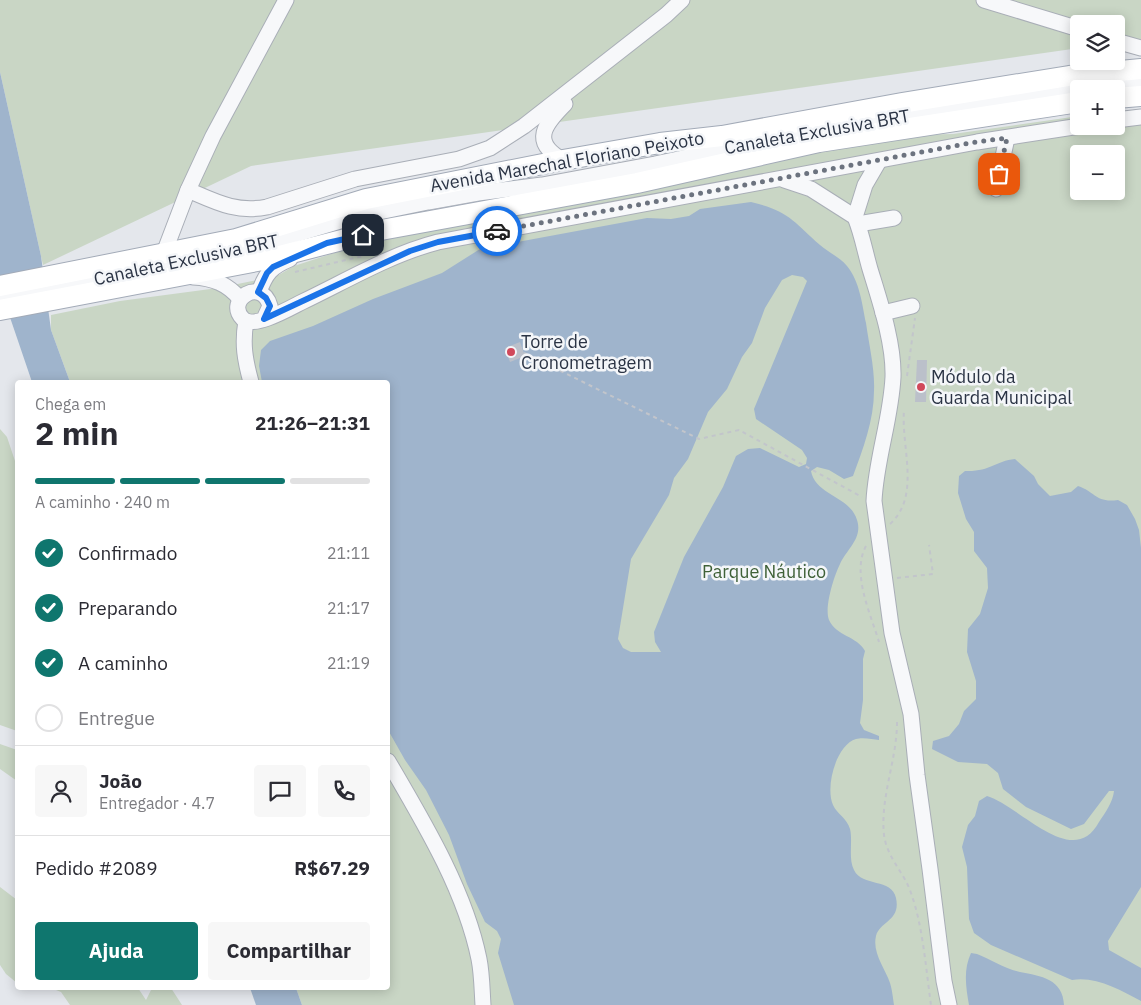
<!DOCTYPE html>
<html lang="pt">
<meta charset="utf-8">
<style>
body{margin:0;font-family:"IBM Plex Sans",sans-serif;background:#f7f7f7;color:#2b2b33;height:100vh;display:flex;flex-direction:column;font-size:19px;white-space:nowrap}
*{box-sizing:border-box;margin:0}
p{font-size:16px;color:#7c7c81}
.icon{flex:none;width:28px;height:28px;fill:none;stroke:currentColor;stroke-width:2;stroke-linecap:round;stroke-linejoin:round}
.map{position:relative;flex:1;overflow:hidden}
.panel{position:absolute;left:15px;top:380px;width:375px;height:610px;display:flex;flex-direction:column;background:#fff;border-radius:5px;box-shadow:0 2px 12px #0003}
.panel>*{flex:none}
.buttons{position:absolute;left:1070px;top:15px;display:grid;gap:10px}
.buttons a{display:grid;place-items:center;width:55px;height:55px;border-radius:5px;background:#fff;box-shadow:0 2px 12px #0003;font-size:25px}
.pin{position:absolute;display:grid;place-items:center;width:42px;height:42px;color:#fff;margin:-21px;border-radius:10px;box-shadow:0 2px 8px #0006}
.courier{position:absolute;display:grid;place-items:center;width:50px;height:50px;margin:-25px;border:4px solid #1a73e8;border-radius:50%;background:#fff;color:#222;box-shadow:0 1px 6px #0007}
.head em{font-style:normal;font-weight:800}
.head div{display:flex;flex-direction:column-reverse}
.head{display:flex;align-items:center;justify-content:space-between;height:85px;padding:0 20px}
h1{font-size:32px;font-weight:800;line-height:38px}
.bar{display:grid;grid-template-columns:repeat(4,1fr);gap:8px 5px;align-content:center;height:60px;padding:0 20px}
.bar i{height:6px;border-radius:4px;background:#e1e1e2}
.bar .selected{background:#0f766e}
.bar p{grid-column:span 4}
.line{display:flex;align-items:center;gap:12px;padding:0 20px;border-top:1px solid #e1e1e2}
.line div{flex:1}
.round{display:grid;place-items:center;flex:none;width:52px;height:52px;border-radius:5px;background:#f7f7f7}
ol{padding:0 20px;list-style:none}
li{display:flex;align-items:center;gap:15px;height:55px}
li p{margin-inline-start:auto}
li .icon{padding:5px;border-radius:50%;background:#0f766e;color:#fff;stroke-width:4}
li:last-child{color:#7c7c81}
li i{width:28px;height:28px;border:2px solid #e1e1e2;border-radius:50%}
.cta{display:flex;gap:10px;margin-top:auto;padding:10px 20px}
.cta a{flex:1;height:58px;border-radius:5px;background:#0f766e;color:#fff;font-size:20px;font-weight:800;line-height:58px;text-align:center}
.cta a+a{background:#f7f7f7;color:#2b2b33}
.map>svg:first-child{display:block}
.green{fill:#c9d6c5;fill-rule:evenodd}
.water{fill:#9fb4cc;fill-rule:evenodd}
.building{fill:#bbc0ca}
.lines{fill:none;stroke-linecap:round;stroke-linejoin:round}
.minor-casing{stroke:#a9aeb7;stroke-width:17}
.major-casing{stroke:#a3abb8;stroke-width:22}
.path{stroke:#c2c5cb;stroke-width:2;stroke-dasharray:4 4;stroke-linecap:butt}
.minor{stroke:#f7f8fa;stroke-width:15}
.major{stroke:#fff;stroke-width:20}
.done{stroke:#6c737f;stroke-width:5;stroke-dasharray:0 9}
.route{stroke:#1a73e8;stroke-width:6}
.poi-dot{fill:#d1495b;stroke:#f4f6f9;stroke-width:2}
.labels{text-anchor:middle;stroke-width:5;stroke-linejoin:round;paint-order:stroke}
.street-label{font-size:18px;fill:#2b3445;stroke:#f4f6f9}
.poi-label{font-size:18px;fill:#2b3445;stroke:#f4f6f9;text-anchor:start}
.park-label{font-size:18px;fill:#3f6138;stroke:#f4f6f9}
</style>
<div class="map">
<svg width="1141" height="1005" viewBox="0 0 1141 1005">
<rect width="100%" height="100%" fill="#e4e7ec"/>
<g class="green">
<polygon points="0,0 1141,0 1141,39 1116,43 1116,24 1079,24 1079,48 251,166 43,265 0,72"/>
<path d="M 1141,109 L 1141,1005 L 302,1005 L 296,988 L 388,988 L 388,382 L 70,382 L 51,330 L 51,315 L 120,301 L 218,288 L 277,276 L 294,266 L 368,242 L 776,160 L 911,135 L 953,134 L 1079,116 L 1079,126 L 1116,126 L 1116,112 ZM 1079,154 L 1116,154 L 1116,191 L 1079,191 Z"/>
<polygon points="0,429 7,437 17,467 17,731 0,725"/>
<polygon points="0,744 17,750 17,781 0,769"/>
<polygon points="0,887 17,900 17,983 6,974 0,965"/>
<polygon points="51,988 138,988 146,1000 152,988 171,988 182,1005 70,1005 61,992"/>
</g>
<g class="water">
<polygon points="0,72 41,256 51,330 70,382 32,382 0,288"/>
<path d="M 751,202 C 789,211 793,221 820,245 C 829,253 840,257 847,266 C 860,282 862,304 866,323 C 869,345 875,369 874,391 C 874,420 863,449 853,476 L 844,479 L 829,470 L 817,467 L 811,471 C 815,495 850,496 857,520 C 863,538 847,549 840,564 C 834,576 824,608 829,620 C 836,636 857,636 865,651 L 863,659 L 863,700 L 860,723 L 864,730 L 879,736 L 879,740 C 873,739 862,737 856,739 C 836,745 825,787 833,805 C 837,814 847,818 850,829 C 853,841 848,859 854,870 C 862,887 892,878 896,898 C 901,921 880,921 876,936 C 872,953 885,968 890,983 C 892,989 893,998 894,1005 L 514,1005 L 498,953 L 501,939 L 497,931 L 485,922 L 467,884 L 449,835 L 426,790 L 405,760 L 388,730 L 388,382 L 262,382 L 259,366 L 261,350 L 270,341 L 313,326 L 373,299 L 442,273 L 480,249 L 647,218 L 671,219 L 689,216 L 700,209 ZM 792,275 L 803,277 L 807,281 L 754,409 L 756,419 L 802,450 L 807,458 L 806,464 L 799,467 L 760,448 L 748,449 L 736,456 L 723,487 L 684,557 L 654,632 L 655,642 L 661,652 L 631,652 L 623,648 L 618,639 L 631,559 L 669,495 L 674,478 L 688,459 L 708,412 L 727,389 L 742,357 L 752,343 L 765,308 L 782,280 Z"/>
<path d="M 1015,459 L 1034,476 L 1038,484 L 1050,496 L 1071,492 L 1078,486 C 1096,492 1095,503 1118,500 L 1127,505 L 1135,519 L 1139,530 L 1141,548 L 1141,887 L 1108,941 L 1109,950 L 1141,968 L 1141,1001 C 1120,990 1096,976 1072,980 L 991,945 L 974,933 L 969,919 L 967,867 L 962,847 L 968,825 L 975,816 L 979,801 L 987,796 C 1020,806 1073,871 1099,822 C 1105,813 1113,802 1114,791 L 1109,791 L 1084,824 L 1071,829 L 1026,807 L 1003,789 L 998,773 L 987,764 L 958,762 L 932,749 L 933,741 L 949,736 L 959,724 L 964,711 L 976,699 L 976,681 L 967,652 L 968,629 L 980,614 L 988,588 L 987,568 L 974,551 L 974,532 L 966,519 L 958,493 L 959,476 L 965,471 C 990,472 995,461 1015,459 Z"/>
<path d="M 971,953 L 977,954 C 990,959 1005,969 1020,972 C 1041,976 1063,979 1064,1005 L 969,1005 C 966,988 963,970 971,953 Z"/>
<polygon points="250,988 296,988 302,1005 256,1005"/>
</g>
<g class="building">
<polygon points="520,342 525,356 510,362 505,348"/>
<polygon points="917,360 927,360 926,402 915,402"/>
</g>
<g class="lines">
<g class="minor-casing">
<g id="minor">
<polyline points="984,0 1079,29"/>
<polyline points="1116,41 1141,48"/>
<polyline points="1079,89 1141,82"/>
<polyline points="1116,120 1141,117"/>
<path d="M 563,160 C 530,142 545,124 565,104"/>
<path d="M 784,180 L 811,189 L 855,217 C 862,234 865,252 870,269 C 880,302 894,343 893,377 C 891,419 876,459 874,501 L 892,633 L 911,714 L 917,775 L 930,869 L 944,981 L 949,1005"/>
<polyline points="996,189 1007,138"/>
<path d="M 188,190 C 216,202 236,213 267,207 L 355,179 L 459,159 L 490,148 L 524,126 L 666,15 L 682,0"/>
<polyline points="855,217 865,185 879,161"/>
<polyline points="858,224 894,218"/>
<polyline points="164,253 188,190 213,136 286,0"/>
<path d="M 193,277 C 213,278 228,284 240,299"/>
<path d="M 259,292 C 266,273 271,267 290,259"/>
<polyline points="0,298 244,250 350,218 428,202 478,193 542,185 655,164 776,138 878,120 1079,89"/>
<polyline points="883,313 912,306"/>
<path d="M 264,319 L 270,306 C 262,276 224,300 243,319 C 254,329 290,308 302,302 C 346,281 391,254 438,242 L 977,142 L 1080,126"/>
<path d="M 246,321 C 242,344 245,360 251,382"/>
<path d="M 388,761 C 423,821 465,890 479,959 C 482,974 482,990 483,1005"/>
</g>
</g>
<g class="major-casing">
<g id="major">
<polyline points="1116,98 1141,96"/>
<polyline points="0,286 236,239 366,199 563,160 660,143 722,136 902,103 1069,76 1141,69"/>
<polyline points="0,310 268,259 381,230 637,183 819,142 1079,102"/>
</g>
</g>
<g class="path">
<polyline points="295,272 363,256"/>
<polyline points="524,353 699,439 739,430 862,497"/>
<polyline points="907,376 915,318"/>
<path d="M 890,524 C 921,496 901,448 904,410"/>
<path d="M 866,546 C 851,573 871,615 879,642"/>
<polyline points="897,578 933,574 929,545"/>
<path d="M 897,722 C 897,760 880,797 884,835 C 887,858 904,872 911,893 C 923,926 926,970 931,1005"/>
</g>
<use href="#minor" class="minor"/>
<use href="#major" class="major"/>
</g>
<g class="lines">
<polyline class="done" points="497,231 976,142 1007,138 999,174"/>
<polyline class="route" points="363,235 327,243 273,267 267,273 258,292 266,298 270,306 264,319 410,251 438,242 497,231"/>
</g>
<g class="poi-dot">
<circle cx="511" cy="352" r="5"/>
<circle cx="921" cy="387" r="5"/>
</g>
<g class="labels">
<g class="street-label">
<text transform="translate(817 132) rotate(-10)" y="6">Canaleta Exclusiva BRT</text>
<text transform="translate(567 162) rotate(-10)" y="6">Avenida Marechal Floriano Peixoto</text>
<text transform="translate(186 260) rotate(-12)" y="6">Canaleta Exclusiva BRT</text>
</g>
<g class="poi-label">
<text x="521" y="348">Torre de<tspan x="521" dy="21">Cronometragem</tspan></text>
<text x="931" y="383">Módulo da<tspan x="931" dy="21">Guarda Municipal</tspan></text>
</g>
<g class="park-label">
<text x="764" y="578">Parque Náutico</text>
</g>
</g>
</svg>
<div class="buttons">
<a><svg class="icon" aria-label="layers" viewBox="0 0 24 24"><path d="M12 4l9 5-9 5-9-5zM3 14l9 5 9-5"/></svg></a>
<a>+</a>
<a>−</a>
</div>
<div class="pin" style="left:999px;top:174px;background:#ea580c"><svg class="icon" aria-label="bag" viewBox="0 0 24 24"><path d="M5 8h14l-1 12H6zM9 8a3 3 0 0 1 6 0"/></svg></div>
<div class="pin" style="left:363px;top:235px;background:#1f2937"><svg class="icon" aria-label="home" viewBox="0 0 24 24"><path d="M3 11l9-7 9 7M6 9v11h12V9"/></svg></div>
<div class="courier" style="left:497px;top:231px"><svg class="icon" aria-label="car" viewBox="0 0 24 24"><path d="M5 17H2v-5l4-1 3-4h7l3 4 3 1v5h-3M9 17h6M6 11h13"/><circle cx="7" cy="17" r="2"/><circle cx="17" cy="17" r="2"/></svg></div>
<section class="panel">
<div class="head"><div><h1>2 min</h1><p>Chega em</p></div><em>21:26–21:31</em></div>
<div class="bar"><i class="selected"></i><i class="selected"></i><i class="selected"></i><i></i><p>A caminho · 240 m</p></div>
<ol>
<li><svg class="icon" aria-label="check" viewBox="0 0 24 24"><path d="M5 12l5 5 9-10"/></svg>Confirmado<p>21:11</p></li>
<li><svg class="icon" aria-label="check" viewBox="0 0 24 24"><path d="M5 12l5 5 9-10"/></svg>Preparando<p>21:17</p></li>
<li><svg class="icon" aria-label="check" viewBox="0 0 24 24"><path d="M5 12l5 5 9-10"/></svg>A caminho<p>21:19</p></li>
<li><i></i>Entregue</li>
</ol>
<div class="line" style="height:90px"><a class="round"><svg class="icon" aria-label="person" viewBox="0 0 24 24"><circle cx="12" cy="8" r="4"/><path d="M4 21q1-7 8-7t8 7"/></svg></a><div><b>João</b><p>Entregador · 4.7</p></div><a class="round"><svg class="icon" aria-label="chat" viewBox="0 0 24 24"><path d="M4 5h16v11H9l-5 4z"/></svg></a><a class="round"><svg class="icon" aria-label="phone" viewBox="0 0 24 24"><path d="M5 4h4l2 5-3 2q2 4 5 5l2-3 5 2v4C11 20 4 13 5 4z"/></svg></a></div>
<div class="line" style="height:65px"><div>Pedido #2089</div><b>R$67.29</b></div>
<div class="cta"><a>Ajuda</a><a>Compartilhar</a></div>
</section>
</div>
